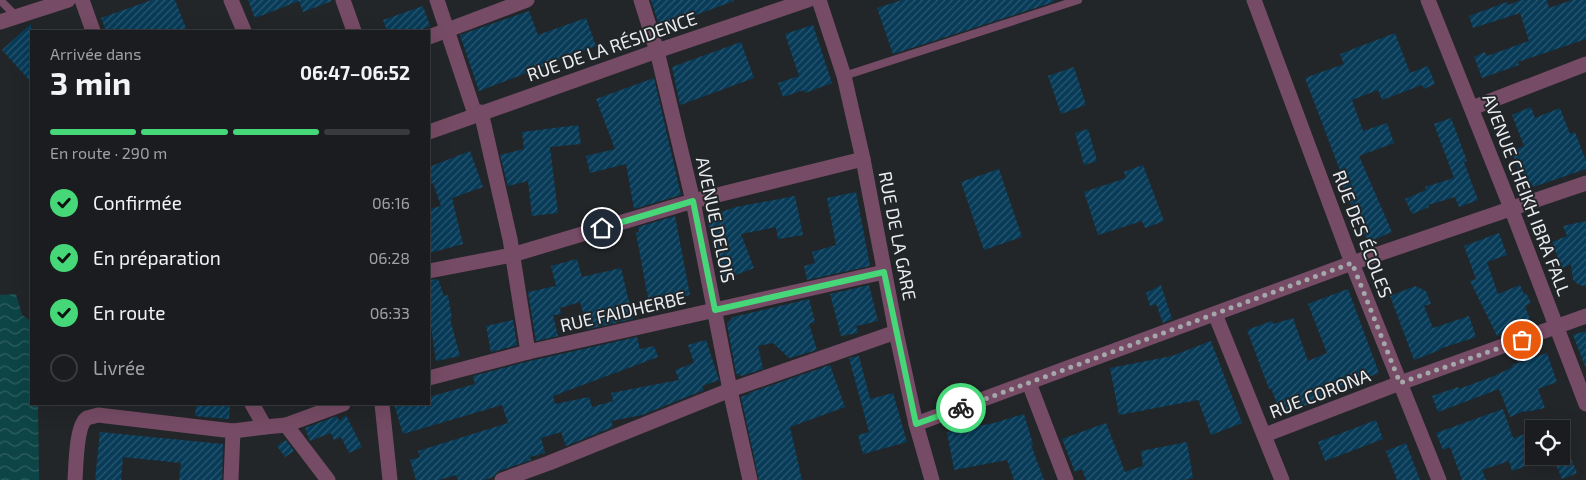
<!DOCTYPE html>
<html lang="fr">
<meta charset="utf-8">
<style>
body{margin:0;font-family:"Exo 2",sans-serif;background:#232528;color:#f1f3f6;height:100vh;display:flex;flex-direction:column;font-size:19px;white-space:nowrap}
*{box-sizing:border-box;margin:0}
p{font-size:16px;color:#9fa1a4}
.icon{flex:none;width:28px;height:28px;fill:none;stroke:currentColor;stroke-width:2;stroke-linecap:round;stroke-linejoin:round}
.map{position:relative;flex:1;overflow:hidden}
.side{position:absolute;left:30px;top:30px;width:400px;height:375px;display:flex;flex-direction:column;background:#1a1c1f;border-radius:0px;box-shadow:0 5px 20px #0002,0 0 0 1px #383a3d}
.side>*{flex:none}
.fabs{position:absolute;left:1525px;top:420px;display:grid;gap:10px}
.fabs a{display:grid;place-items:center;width:45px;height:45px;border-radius:0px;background:#1a1c1f;box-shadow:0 5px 20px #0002,0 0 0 1px #383a3d;font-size:25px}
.pin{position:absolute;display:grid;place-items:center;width:42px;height:42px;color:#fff;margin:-21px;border:2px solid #fff;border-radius:50%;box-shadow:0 1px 5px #0007}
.courier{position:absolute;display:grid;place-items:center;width:50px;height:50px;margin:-25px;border:4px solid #46d779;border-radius:50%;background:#fff;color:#222;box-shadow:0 1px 6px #0007}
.overview em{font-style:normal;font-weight:700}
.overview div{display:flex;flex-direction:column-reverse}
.overview{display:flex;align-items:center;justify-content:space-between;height:85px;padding:0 20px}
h1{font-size:32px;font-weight:700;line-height:38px}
.bar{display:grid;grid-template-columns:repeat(4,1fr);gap:8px 5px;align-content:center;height:60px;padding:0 20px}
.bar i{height:6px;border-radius:4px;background:#383a3d}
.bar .on{background:#46d779}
.bar p{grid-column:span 4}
ol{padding:0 20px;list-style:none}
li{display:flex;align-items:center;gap:15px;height:55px}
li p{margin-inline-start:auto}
li .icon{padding:5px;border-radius:50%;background:#46d779;color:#111;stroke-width:4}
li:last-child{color:#9fa1a4}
li i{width:28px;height:28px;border:2px solid #383a3d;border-radius:50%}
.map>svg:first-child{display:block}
.water{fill:url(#water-waves)}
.building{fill:url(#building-hatch)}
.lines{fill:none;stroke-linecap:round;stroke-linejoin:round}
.service{stroke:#764b65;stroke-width:8}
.minor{stroke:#764b65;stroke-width:15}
.tertiary{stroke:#764b65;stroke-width:15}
.done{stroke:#a5a8aa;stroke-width:5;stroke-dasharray:0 9}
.route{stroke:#46d779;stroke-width:6}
.labels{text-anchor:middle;stroke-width:4;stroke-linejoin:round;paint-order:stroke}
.street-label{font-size:18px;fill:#ebeef0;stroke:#222629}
</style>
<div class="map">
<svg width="1586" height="480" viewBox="0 0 1586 480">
<defs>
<pattern id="water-waves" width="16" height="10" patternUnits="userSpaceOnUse" patternTransform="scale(1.25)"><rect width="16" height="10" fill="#0d4446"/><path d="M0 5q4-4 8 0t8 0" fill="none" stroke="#305f61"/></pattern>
<pattern id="building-hatch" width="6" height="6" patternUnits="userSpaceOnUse" patternTransform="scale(1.25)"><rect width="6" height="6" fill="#073b58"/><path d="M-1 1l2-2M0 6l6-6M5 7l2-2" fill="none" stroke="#2b5870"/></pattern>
</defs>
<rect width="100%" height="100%" fill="#222629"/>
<polygon class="water" points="16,294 22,315 31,321 31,404 38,404 39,480 0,480 0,295"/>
<g class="building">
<polygon points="152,0 175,0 187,31 106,31 101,18"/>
<polygon points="248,0 332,0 332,1 303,12 299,1 255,18"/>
<polygon points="651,0 733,0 734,1 660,28"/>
<polygon points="902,0 1054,0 1054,2 893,54 877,8"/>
<polygon points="1522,0 1547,0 1549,8 1572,0 1586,0 1586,39 1518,62 1519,65 1482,78 1474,57 1485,52 1487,56 1529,41 1520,13 1473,28 1469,16 1507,2 1508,5"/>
<polygon points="423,6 430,26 418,31 387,31 383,20"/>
<polygon points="529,11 538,35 586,18 596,46 548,64 548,65 479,91 460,35"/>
<polygon points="31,24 31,82 2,50"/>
<polygon points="813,25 832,83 805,93 804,90 783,97 778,83 799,76 785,34"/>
<polygon points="1395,33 1410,73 1428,66 1435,84 1424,89 1422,85 1382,100 1378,90 1352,100 1363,131 1387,123 1394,143 1359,156 1392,232 1368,242 1341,182 1344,181 1305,78 1344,64 1340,54"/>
<polygon points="741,42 754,78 680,105 672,67"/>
<polygon points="1074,67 1086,105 1061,114 1048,76"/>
<polygon points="654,78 681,195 634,209 626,164 590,173 586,156 615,149 596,99"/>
<polygon points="1531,107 1535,118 1560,108 1570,134 1575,132 1586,161 1586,169 1533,187 1532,183 1527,184 1521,167 1518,169 1512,151 1524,146 1512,115"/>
<polygon points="1451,118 1467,161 1464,162 1478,200 1459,207 1455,197 1428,205 1429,207 1412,214 1405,199 1426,190 1425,187 1454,178 1434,124"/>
<polygon points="578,125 581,144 550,147 558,213 532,216 528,181 508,186 500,155 524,149 522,132"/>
<polygon points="1088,129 1097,161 1084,165 1075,133"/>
<polygon points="470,151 483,187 452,198 463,244 429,253 429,209 441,206 433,183 429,184 429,167"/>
<polygon points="1143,165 1164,221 1145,228 1142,221 1098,235 1084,192 1126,178 1124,172"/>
<polygon points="999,169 1022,237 984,250 961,182"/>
<polygon points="856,192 870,266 807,280 804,266 815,263 812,252 836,245 827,198"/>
<polygon points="795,196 803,235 778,239 776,227 741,234 754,268 725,279 712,245 714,244 706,217 736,207"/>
<polygon points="675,216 690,295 649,303 636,233 639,232 638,227"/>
<polygon points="1586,221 1586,286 1579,285 1573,280 1571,264 1562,268 1552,242 1567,236 1563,226"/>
<polygon points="1499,233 1507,255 1487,262 1498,294 1520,285 1524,294 1526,293 1531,303 1525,306 1531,322 1497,336 1470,281 1476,279 1464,246"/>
<polygon points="577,259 582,277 621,268 633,319 588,329 580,302 560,308 561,314 553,315 558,336 536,341 528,292 556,286 551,266"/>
<polygon points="438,279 444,296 448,295 452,319 450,319 460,356 436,361 429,313 429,280"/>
<polygon points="869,285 878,321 856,326 858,333 841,336 830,294"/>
<polygon points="1161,285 1172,319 1163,323 1156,304 1150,306 1146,293"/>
<polygon points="1415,286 1426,291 1431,304 1424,306 1433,328 1469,316 1476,337 1439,349 1440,350 1414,360 1390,296"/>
<polygon points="1348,289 1379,373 1332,391 1334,395 1281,414 1271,388 1269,389 1247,330 1272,321 1273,324 1293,318 1308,361 1327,353 1308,304"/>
<polygon points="809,299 815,322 809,324 817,350 789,358 773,343 758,346 763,369 741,376 736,373 727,324 733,317"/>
<polygon points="513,320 517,345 491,352 486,326"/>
<polygon points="1586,331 1586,366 1585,366 1573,335"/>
<polygon points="637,337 640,349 654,346 658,357 553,396 555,404 589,397 592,407 613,401 611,393 679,380 675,370 694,363 688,345 706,340 719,380 702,386 704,390 642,415 611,421 613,427 566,446 561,432 541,438 545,453 530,457 531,460 499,471 493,477 484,480 458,480 456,475 439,480 416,480 410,460 420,457 418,451 508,423 502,405 403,434 394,404 429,404 429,397 475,384 473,376 530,361"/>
<polygon points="1211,341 1242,423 1211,435 1198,400 1119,415 1110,368 1172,356"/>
<polygon points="1547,353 1557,382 1538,389 1545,408 1526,412 1524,411 1510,417 1499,389 1438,412 1432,396 1458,387 1459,389 1494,376 1513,367 1512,365"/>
<polygon points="859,356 870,399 893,393 907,442 863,454 858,435 869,432 849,358"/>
<polygon points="830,365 845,407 790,427 802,480 759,480 741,397 749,394 749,393"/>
<polygon points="196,404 230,404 229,419 195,416"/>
<polygon points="1503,409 1513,438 1531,432 1534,439 1534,463 1512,471 1509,461 1482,470 1486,480 1462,480 1450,447 1443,450 1436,433"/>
<polygon points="1024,414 1033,444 1031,445 1044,480 1014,480 1007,460 954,470 947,432 994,423"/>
<polygon points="346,415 362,447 349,453 341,437 334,440 331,433 310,441 305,428 337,416 339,421"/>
<polygon points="1376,420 1383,439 1325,461 1318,442"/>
<polygon points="1106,423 1125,472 1143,466 1141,451 1187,442 1193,478 1184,480 1086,480 1082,469 1075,472 1062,439"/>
<polygon points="100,432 223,444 222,480 179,480 181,463 123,457 121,480 95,480"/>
<polygon points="286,440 294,451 285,457 277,446"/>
<polygon points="1406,443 1420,480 1397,480 1386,451"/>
<polygon points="1570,456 1577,473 1562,479 1555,462"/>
</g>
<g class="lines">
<g class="service">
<polyline points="0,0 16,16"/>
<polyline points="844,76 1078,0"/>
</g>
<g class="minor">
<polyline points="82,0 93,31"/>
<polyline points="343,0 354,31"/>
<polyline points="437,0 475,114"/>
<polyline points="641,0 657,51 693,201 730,390 750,480"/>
<polyline points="819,0 844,76 863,159 896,332 916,424 932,480"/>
<polyline points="1254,0 1352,263 1439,480"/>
<polyline points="1428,0 1511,208 1586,404"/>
<polyline points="0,22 68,0"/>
<polyline points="429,37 527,0"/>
<polyline points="1472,108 1586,64"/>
<polyline points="481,112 510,239 528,352"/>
<polyline points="429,132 657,51 808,0"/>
<polyline points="429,271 512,255 693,201 863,159"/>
<polyline points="1215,314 1282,480"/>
<polyline points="429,378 528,352 884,272"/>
<polyline points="1029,383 1066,480"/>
<polyline points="252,404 265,427 286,425 328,480"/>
<polyline points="916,424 1352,263 1586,183"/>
<polyline points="286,425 343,404"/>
<polyline points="1265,435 1400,383 1586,316"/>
<path d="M 75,480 C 76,467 76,425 87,418 C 90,417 95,416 98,415 L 233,431 L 265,427"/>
<polyline points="231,480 233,431"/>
<polyline points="502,480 549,463 730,390 896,332"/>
</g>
<g class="tertiary">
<polyline points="231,0 244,31"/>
<polyline points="382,404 390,480"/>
</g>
</g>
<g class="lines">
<polyline class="done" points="961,408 1352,263 1400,383 1522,340"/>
<polyline class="route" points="602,228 693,201 715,310 884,272 916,424 961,408"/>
</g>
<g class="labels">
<g class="street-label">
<text transform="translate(612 47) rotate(-19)" y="6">RUE DE LA RÉSIDENCE</text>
<text transform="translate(1526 195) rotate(69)" y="6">AVENUE CHEIKH IBRA FALL</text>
<text transform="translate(715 220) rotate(78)" y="6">AVENUE DELOIS</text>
<text transform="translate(1362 234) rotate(69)" y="6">RUE DES ÉCOLES</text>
<text transform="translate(897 236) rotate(79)" y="6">RUE DE LA GARE</text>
<text transform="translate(623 312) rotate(-13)" y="6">RUE FAIDHERBE</text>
<text transform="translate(1320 394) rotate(-21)" y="6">RUE CORONA</text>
</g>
</g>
</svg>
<div class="fabs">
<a><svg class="icon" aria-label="locate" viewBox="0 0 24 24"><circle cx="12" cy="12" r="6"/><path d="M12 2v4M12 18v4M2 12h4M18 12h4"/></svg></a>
</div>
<div class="pin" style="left:1522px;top:340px;background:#ea580c"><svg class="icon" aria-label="bag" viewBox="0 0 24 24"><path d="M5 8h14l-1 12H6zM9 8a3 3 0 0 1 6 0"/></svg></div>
<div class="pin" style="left:602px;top:228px;background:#1f2937"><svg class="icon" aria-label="home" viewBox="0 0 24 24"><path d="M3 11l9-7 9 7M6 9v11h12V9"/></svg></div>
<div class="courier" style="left:961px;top:408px"><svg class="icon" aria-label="bike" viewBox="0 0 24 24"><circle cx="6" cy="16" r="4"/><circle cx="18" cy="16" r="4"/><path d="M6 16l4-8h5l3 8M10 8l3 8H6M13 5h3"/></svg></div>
<section class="side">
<div class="overview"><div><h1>3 min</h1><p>Arrivée dans</p></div><em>06:47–06:52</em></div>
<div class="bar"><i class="on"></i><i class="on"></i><i class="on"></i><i></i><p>En route · 290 m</p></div>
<ol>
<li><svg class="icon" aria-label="check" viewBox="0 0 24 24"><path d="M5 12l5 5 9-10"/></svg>Confirmée<p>06:16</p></li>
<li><svg class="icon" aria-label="check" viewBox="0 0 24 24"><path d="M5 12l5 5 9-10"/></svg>En préparation<p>06:28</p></li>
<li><svg class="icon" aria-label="check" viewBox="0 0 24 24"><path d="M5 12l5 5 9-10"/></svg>En route<p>06:33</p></li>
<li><i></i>Livrée</li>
</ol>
</section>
</div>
